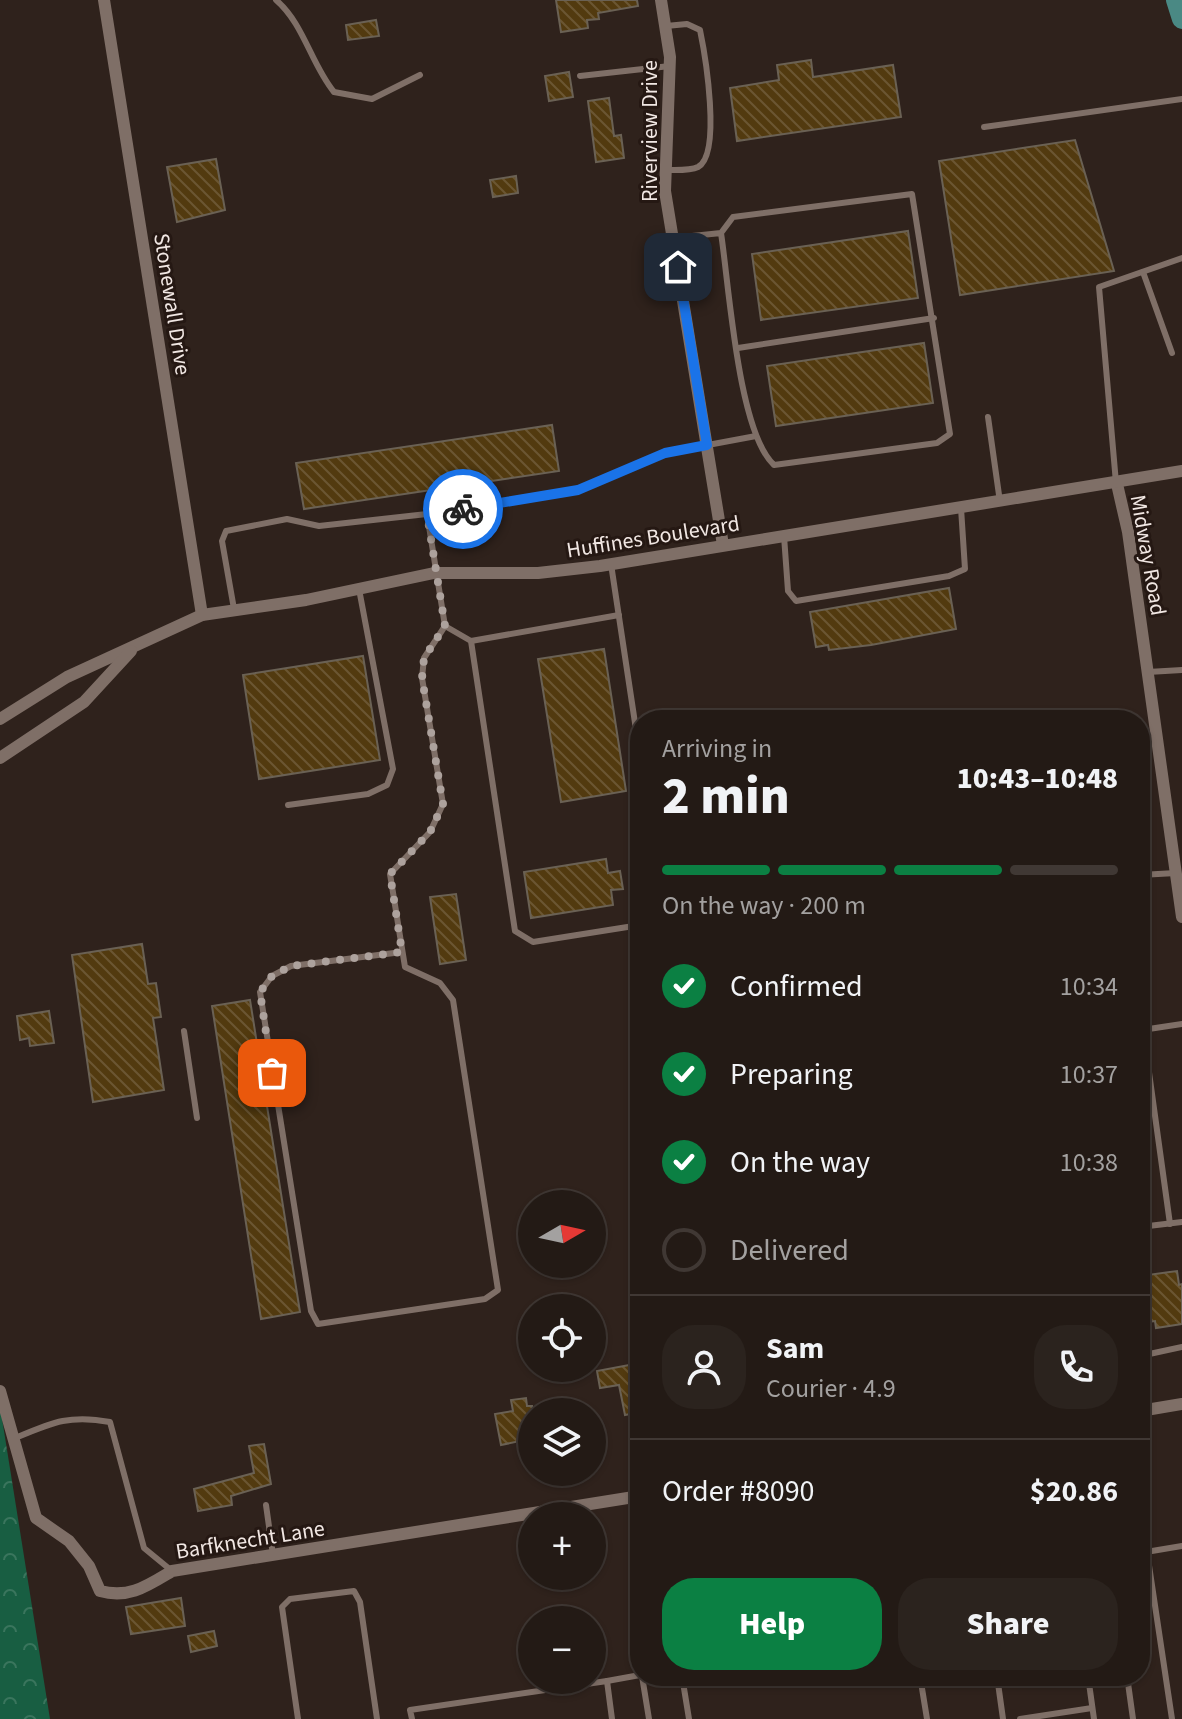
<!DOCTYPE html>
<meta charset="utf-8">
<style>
body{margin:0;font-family:"Source Sans 3",sans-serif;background:#2b231e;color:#f1f3f6;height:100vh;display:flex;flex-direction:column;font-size:30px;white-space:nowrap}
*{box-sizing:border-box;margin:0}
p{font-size:26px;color:#a3a1a0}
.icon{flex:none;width:44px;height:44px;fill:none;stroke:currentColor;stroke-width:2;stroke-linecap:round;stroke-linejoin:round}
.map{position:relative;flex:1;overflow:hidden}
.drawer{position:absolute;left:630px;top:710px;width:520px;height:976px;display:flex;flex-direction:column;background:#231a15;border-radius:32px;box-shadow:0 2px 6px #0004,0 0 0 2px #403834}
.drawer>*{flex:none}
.needle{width:52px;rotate:81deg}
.buttons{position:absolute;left:518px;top:1190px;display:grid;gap:16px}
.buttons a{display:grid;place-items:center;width:88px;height:88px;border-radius:50%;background:#231a15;box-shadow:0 2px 6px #0004,0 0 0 2px #403834;font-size:40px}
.pin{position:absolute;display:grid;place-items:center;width:68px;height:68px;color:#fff;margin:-34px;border-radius:16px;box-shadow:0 4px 12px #0006}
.courier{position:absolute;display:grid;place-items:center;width:80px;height:80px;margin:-40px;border:6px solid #1a73e8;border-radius:50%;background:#fff;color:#222;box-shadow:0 2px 10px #0007}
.summary em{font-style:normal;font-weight:800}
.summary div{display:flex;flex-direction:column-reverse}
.summary{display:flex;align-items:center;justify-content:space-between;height:136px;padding:0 32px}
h1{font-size:52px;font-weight:800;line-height:60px}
.bar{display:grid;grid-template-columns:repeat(4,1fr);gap:12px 8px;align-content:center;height:96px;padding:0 32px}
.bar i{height:10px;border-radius:6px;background:#403834}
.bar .active{background:#0b8043}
.bar p{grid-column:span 4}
.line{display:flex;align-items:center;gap:20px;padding:0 32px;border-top:2px solid #403834}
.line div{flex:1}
.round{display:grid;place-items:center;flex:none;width:84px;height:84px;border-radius:32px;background:#2b231e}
ol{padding:0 32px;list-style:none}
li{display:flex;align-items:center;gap:24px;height:88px}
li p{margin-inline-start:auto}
li .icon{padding:8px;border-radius:50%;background:#0b8043;color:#fff;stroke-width:4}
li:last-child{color:#a3a1a0}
li i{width:44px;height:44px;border:4px solid #403834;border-radius:50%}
.cta{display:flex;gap:16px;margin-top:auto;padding:16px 32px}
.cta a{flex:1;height:92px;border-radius:32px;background:#0b8043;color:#fff;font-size:32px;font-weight:800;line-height:92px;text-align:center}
.cta a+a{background:#2b231e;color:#f1f3f6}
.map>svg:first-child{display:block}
.forest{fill:url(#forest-crowns)}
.building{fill:url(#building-back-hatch);stroke:#6a6154;stroke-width:2}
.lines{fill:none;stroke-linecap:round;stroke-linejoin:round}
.lane{stroke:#7f6f67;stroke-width:6}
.street{stroke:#7f6f67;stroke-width:12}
.primary{stroke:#4a8984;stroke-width:20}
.done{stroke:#ada29d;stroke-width:8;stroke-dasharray:0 14.4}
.route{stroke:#1a73e8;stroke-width:10}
.labels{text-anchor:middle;stroke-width:6;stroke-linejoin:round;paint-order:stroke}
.street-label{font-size:22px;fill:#f1e7e3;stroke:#251813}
</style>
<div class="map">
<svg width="1182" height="1719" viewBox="0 0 1182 1719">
<defs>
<pattern id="forest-crowns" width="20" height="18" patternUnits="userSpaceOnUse" patternTransform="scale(2)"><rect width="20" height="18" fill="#185e42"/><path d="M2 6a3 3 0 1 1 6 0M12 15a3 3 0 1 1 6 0" fill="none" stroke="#3a755d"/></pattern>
<pattern id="building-back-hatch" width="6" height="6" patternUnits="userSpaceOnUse" patternTransform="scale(2)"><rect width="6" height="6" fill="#523a0f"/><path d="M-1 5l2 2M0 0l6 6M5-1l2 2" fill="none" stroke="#6b5632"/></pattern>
</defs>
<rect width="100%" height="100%" fill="#2f221c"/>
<polygon class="forest" points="0,1406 50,1719 0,1719"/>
<g class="building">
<polygon points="556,0 637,0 638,6 598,13 599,19 587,20 588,28 561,32"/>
<polygon points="376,20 379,36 348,40 346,25"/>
<polygon points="811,60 813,77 893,65 901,117 737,141 730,88 779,80 777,65"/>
<polygon points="569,72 573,97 549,101 545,76"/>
<polygon points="609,98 614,136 621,135 624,158 596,162 588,101"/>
<polygon points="1075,140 1114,271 960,295 939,161"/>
<polygon points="216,159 225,210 177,222 167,167"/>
<polygon points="516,176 518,193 493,197 490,180"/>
<polygon points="908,231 918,298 761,320 752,254"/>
<polygon points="924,343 933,403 776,426 767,366"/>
<polygon points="552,425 559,471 304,509 296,463"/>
<polygon points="949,588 956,629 871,645 829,650 828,645 816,647 810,612"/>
<polygon points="604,649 626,791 561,802 538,659"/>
<polygon points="363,656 380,760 259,779 243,675"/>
<polygon points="606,859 608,873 620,871 623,889 611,890 613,905 531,918 524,872"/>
<polygon points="456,894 466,960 440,964 430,897"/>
<polygon points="142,944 148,984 156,983 161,1017 153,1018 164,1090 93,1102 72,955"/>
<polygon points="250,1000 300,1312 261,1319 212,1006"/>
<polygon points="49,1011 54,1043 30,1046 29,1038 20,1040 17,1016"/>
<polygon points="1177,1271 1179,1285 1182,1284 1182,1324 1156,1328 1155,1321 1140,1323 1140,1276"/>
<polygon points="640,1363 640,1412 625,1415 619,1385 600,1388 597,1371"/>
<polygon points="526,1398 527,1406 532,1406 532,1433 524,1435 525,1440 501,1445 495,1414 513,1411 511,1400"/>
<polygon points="264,1444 271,1484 231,1496 232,1505 198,1511 194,1489 254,1473 249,1446"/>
<polygon points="181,1598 185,1626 131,1634 126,1607"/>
<polygon points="214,1631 217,1646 191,1652 188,1636"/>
</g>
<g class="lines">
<g class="lane">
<path d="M 276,0 C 304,24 311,64 334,92 L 372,99 L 420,75"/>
<polyline points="580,76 670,66"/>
<polyline points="984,127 1182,99"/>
<path d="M 666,170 C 675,170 690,171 698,167 C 722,154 705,54 700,30 L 687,24 L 666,26"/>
<path d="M 673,238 L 721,233 L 733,217 L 912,194 L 950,434 L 937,443 L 774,465 C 738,432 729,285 721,233"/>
<polyline points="1143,272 1172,353"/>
<polyline points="738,348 934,318"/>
<polyline points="988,417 1000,502"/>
<polyline points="1116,483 1099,287 1182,258"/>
<polyline points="784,536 788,591 796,601 949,576 965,569 961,508"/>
<polyline points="611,564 640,756"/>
<polyline points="234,609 222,541 226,531 287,519 319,526 427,514 578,490 665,453 756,436"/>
<polyline points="445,626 471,641 515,931 533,942 640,925"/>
<polyline points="471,641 619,615"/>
<polyline points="1148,672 1182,670"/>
<polyline points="288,805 368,794 387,785 393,769 359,589"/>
<polyline points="1140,875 1176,873"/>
<polyline points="402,952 291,966 272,976 260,992 311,1311 318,1324 485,1299 498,1290 453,1000 440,983 405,967 390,874 430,832 443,804 422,678 424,658 445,626 427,514"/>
<polyline points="1143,1029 1170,1224"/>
<polyline points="1142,1030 1182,1024"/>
<polyline points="184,1031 197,1118"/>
<polyline points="1140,1227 1182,1222"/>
<polyline points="1140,1356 1182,1347"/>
<path d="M 13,1439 C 51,1423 69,1414 110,1422 L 144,1548 L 172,1571"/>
<polyline points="266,1505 273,1555"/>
<polyline points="1147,1552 1172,1719"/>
<polyline points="1140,1553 1182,1546"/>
<polyline points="642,1676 649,1719"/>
<polyline points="682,1676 689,1719"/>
<polyline points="920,1676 927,1719"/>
<polyline points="997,1676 1003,1719"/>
<polyline points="1088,1676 1094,1719"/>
<polyline points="1127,1676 1133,1719"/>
<polyline points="607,1681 640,1675"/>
<polyline points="298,1719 282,1607 290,1599 354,1591 360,1602 377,1719"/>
<polyline points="412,1719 410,1710 607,1681 612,1719"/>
<polyline points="1020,1719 1092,1708"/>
</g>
<g class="street">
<polyline points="104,0 202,615"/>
<polyline points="661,0 670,57 665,191 723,545"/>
<polyline points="1117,484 1128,532 1182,917"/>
<polyline points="0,719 67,677 202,615 306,600 434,573 538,573 600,566 1182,471"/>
<polyline points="0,758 84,702 131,651"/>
<path d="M 0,1391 L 36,1518 L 69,1541 L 89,1566 L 100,1591 C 129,1599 147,1586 172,1571 L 640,1496"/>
<polyline points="1140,1411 1182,1404"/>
</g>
<polyline class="primary" points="1176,0 1182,19"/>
</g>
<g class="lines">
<polyline class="done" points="272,1073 260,992 272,976 291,966 402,952 390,874 430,832 443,804 422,678 424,658 445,626 427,514 463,509"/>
<polyline class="route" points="463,509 578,490 665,453 707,445 678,267"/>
</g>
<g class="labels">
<g class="street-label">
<text transform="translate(649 131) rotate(-90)" y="8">Riverview Drive</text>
<text transform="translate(173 304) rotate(81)" y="8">Stonewall Drive</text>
<text transform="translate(653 536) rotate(-9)" y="8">Huffines Boulevard</text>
<text transform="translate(1149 555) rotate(80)" y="8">Midway Road</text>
<text transform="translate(250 1539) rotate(-9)" y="8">Barfknecht Lane</text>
</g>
</g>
</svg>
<div class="buttons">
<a><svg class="needle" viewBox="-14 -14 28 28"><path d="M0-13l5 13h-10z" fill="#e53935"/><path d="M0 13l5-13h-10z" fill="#a3a1a0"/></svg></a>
<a><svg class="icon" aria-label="locate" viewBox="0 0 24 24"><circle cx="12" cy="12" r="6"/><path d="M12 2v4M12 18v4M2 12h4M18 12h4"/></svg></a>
<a><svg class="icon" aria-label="layers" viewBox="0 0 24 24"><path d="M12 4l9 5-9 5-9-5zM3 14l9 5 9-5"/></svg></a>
<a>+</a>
<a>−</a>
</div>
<div class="pin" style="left:272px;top:1073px;background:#ea580c"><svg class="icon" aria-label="bag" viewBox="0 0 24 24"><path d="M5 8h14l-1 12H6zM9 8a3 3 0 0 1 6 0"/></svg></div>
<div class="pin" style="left:678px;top:267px;background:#1f2937"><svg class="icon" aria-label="home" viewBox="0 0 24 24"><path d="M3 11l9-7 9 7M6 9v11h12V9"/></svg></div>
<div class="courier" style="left:463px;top:509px"><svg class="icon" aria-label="bike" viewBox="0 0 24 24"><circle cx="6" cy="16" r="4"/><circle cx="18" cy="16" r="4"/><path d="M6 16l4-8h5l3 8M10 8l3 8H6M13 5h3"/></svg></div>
<section class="drawer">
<div class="summary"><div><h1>2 min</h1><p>Arriving in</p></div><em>10:43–10:48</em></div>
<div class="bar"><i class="active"></i><i class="active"></i><i class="active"></i><i></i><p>On the way · 200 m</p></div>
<ol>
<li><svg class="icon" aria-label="check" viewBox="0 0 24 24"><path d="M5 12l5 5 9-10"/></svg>Confirmed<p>10:34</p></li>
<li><svg class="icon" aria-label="check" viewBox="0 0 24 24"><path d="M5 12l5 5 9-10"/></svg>Preparing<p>10:37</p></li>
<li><svg class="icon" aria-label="check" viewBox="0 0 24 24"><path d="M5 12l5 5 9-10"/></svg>On the way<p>10:38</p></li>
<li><i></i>Delivered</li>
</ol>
<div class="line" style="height:144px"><a class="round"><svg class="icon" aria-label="person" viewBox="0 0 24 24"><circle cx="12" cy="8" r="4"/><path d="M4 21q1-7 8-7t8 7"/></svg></a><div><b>Sam</b><p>Courier · 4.9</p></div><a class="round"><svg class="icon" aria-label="phone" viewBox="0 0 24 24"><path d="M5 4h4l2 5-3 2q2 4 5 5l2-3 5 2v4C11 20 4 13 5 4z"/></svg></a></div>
<div class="line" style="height:104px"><div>Order #8090</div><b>$20.86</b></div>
<div class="cta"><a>Help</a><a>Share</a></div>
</section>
</div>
